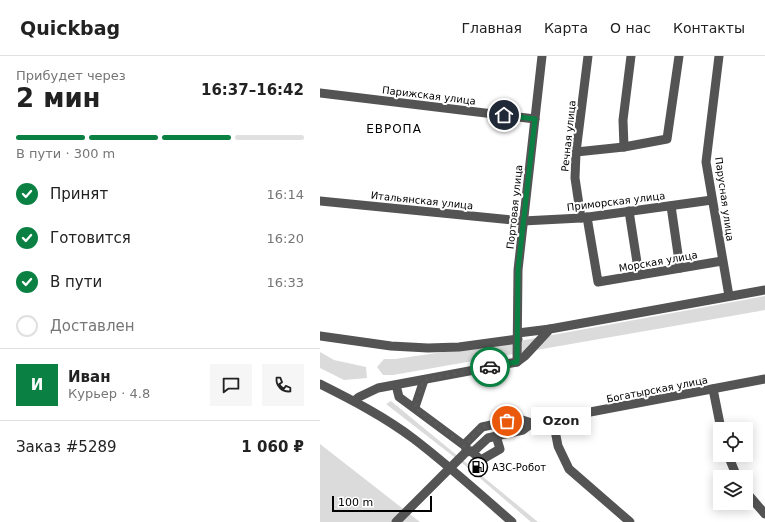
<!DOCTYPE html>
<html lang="ru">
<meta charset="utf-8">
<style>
body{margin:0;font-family:"DejaVu Sans",sans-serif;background:#f6f6f6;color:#222;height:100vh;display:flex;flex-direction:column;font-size:15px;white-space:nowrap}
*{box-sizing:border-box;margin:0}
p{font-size:13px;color:#767676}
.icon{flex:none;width:22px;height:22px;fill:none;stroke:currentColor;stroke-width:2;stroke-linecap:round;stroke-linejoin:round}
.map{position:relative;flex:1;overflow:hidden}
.panel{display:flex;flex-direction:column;background:#fff;width:320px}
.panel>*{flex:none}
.tools{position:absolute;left:393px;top:366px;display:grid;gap:8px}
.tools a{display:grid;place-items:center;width:40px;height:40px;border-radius:0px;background:#fff;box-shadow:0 2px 10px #0003;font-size:20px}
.scale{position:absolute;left:12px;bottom:10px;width:100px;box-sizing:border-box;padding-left:4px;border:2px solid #000;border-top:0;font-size:11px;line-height:14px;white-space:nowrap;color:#000;-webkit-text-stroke:3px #fff;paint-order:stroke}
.pin{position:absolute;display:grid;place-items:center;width:34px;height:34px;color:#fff;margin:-17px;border:2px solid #fff;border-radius:50%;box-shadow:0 1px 4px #0007}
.courier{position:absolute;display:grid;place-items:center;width:40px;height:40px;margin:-20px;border:3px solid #0b8043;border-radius:50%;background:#fff;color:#222;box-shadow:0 1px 5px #0007}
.bubble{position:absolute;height:28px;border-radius:0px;background:#fff;box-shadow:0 2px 10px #0003;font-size:13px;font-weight:600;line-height:28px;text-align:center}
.overview em{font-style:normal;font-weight:600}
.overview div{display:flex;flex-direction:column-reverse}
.overview{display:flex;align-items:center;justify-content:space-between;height:68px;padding:0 16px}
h1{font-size:26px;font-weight:600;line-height:30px}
.bar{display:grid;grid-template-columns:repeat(4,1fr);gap:6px 4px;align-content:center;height:48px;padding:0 16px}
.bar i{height:5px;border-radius:3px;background:#e0e0e0}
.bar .on{background:#0b8043}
.bar p{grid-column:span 4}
.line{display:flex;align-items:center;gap:10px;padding:0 16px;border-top:1px solid #e0e0e0}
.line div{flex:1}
.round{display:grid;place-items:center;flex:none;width:42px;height:42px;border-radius:0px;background:#f6f6f6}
ol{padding:0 16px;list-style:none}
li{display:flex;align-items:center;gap:12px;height:44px}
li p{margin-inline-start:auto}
li .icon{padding:4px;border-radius:50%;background:#0b8043;color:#fff;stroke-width:4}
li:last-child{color:#767676}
li i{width:22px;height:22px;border:2px solid #e0e0e0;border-radius:50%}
header{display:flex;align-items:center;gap:24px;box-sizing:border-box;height:56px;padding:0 20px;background:#fff;border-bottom:1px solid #e0e0e0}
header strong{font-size:19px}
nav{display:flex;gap:22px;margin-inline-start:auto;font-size:14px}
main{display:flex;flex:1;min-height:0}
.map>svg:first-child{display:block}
.green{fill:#dbdbdb}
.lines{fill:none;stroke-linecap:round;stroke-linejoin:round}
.minor{stroke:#545454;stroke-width:9}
.done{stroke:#595959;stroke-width:4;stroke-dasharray:0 7.2}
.route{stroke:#0b8043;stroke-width:5}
.labels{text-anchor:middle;stroke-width:4;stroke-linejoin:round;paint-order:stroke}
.street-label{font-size:10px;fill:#000;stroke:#fff}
.poi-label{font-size:10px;fill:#000;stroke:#fff;text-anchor:start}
.quarter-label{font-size:12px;letter-spacing:1px;fill:#000;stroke:#fff}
</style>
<header>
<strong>Quickbag</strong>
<nav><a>Главная</a><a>Карта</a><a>О нас</a><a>Контакты</a></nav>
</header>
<main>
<section class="panel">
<div class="overview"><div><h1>2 мин</h1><p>Прибудет через</p></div><em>16:37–16:42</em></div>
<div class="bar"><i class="on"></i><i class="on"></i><i class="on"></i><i></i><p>В пути · 300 m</p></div>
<ol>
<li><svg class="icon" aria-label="check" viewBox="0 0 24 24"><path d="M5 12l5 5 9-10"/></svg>Принят<p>16:14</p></li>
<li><svg class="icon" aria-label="check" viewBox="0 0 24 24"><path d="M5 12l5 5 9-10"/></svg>Готовится<p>16:20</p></li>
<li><svg class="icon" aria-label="check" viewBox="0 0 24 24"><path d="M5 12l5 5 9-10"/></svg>В пути<p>16:33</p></li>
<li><i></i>Доставлен</li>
</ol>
<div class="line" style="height:72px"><b class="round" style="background:#0b8043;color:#fff">И</b><div><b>Иван</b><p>Курьер · 4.8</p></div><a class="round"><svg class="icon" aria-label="chat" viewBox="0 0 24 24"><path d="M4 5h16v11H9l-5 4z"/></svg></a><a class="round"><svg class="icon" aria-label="phone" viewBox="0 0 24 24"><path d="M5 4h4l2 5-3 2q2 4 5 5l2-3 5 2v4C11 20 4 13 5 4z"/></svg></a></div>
<div class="line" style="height:52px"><div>Заказ #5289</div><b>1 060 ₽</b></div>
</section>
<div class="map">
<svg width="445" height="466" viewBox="0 0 445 466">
<rect width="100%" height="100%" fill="#fff"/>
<g class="green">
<polygon points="445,240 445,254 73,319 63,319 57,311 64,303 75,303 194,286"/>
<polygon points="0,296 14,304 46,311 47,322 24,324 0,312"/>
<polygon points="71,345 218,466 211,466 147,411 66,348"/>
<polygon points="0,388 100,466 0,466"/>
</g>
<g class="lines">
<g class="minor">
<polyline points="399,0 386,106 409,240"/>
<polyline points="0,37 215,63"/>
<polyline points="304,91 303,64 311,0"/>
<polyline points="256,96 304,91 347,83 359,0"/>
<polyline points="0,145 203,165 261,162 392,144"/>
<polyline points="351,150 360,212"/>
<polyline points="309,155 319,219"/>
<polyline points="267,161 278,226 402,205"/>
<polyline points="261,162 255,122 256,96 268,0"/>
<polyline points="198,277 230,273"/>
<polyline points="0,280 71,290 108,292 139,291 198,283"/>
<polyline points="197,306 198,214 222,0"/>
<path d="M 0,328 C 32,344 65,361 94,383 C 128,409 160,438 192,466"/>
<polyline points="76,329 79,341 145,390"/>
<polyline points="393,333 401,373"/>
<polyline points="34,345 39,341 58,332 197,306 205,300 230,273 445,234"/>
<polyline points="95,351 104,324"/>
<polyline points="233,364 238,390 249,413 310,466"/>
<polyline points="146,395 146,387 162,371 199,363 212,367"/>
<polyline points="151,395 161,404 180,393 176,380"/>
<polyline points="408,399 417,421"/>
<polyline points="426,436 445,458"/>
<polyline points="76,466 146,396 154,395 168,382 203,374 212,367 445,323"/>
</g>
</g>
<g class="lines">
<polyline class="done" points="170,311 104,324 95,351 144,390 162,371 187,365"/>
<polyline class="route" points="170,311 197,306 198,214 215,63 184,59"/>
</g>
<defs>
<g id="fuel-ring" transform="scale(1)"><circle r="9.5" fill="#fff" stroke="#000" stroke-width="1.5"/><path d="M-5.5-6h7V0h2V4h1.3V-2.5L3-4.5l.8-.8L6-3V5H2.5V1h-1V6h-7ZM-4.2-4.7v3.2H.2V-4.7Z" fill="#000"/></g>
</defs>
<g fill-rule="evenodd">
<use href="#fuel-ring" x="158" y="411"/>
</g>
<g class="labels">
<g class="street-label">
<text transform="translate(109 39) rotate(7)" y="4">Парижская улица</text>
<text transform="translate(248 80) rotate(-84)" y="4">Речная улица</text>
<text transform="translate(405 143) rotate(82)" y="4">Парусная улица</text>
<text transform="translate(102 144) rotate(6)" y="4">Итальянская улица</text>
<text transform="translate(296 145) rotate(-7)" y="4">Приморская улица</text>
<text transform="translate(194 151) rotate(-84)" y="4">Портовая улица</text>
<text transform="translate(338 205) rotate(-10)" y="4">Морская улица</text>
<text transform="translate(337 333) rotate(-11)" y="4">Богатырская улица</text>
</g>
<g class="poi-label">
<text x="172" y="415">АЗС-Робот</text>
</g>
<g class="quarter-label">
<text x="74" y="77">ЕВРОПА</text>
</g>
</g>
</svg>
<div class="tools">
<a><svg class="icon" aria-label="locate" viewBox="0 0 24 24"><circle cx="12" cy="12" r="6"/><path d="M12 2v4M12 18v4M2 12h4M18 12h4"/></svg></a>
<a><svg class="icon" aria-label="layers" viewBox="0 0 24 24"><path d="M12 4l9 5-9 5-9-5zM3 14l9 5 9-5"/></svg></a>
</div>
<div class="scale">100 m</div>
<div class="pin" style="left:187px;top:365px;background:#ea580c"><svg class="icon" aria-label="bag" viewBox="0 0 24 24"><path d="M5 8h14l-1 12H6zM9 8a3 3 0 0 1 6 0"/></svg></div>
<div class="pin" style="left:184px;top:59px;background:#1f2937"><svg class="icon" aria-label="home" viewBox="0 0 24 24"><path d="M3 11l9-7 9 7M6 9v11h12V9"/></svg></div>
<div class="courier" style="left:170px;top:311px"><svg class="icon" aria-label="car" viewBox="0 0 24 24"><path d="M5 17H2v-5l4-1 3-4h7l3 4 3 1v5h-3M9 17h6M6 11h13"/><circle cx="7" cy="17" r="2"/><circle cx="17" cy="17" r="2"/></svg></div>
<div class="bubble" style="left:211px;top:351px;width:60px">Ozon</div>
</div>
</main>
